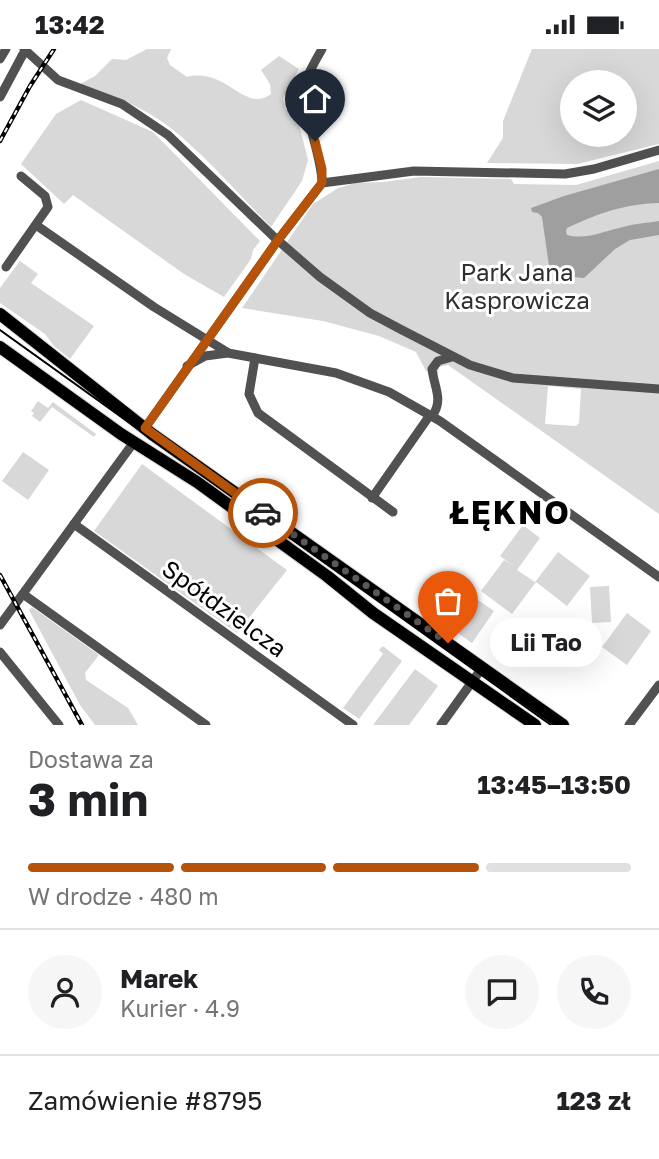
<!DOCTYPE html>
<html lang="pl">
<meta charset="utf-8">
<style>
body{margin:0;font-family:"Golos Text",sans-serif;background:#f6f6f6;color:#202124;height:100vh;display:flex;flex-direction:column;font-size:26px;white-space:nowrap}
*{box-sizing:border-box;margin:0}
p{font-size:23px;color:#757577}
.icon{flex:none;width:38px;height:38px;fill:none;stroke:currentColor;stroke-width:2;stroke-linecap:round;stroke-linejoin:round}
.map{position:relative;height:676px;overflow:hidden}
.drawer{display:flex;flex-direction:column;background:#fff;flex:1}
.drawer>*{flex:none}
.tools{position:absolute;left:560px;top:21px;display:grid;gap:14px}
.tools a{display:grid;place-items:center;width:77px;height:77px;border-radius:50%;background:#fff;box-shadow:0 7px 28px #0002;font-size:35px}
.pin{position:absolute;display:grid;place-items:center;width:60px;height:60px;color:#fff;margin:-72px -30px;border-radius:50% 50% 50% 0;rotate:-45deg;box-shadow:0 0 7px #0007}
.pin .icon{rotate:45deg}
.courier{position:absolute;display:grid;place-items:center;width:70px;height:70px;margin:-35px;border:5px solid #b45309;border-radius:50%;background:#fff;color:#222;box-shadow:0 2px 9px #0007}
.bubble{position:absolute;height:49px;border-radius:24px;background:#fff;box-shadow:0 7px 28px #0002;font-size:23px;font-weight:700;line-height:49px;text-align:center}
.head em{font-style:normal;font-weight:700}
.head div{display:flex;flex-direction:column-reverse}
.head{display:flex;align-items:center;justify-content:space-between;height:119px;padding:0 28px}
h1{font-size:46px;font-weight:700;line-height:52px}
.bar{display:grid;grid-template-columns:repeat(4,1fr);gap:10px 7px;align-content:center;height:84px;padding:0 28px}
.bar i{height:9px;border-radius:5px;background:#e0e0e0}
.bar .selected{background:#b45309}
.bar p{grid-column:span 4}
.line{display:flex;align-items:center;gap:18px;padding:0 28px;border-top:2px solid #e0e0e0}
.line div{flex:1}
.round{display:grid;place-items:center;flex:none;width:74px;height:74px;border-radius:37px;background:#f6f6f6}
.status{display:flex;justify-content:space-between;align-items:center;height:49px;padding:0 35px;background:#fff;direction:ltr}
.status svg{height:19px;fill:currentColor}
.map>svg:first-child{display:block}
.green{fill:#d8d8d8;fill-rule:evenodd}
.water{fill:#9f9f9f}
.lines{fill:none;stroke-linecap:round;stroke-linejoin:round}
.major-casing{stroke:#dbdbdb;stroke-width:14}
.minor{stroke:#515151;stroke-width:9}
.major{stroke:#000;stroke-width:12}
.tram{stroke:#000;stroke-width:2}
.rail-casing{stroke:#000;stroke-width:4.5}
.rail{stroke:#fff;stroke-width:2;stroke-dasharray:5;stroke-linecap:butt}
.minor-bridge{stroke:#515151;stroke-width:9}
.done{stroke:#595959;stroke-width:7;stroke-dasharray:0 12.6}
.route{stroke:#b45309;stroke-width:9}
.labels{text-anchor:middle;stroke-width:6;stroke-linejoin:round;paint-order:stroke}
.park-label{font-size:24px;fill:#2f2f2f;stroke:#fff}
.street-label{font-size:24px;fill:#000;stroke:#fff}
.district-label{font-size:32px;font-weight:bold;letter-spacing:2px;fill:#000;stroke:#fff}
</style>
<div class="status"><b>13:42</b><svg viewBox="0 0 49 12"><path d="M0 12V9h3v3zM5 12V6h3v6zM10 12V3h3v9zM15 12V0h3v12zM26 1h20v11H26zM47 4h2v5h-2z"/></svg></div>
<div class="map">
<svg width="659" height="676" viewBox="0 0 659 676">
<rect width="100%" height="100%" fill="#fff"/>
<g class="green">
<path d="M 147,0 L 171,0 L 167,9 L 170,16 L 187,28 C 227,18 244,65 271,45 L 270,35 L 261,21 L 279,7 L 299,20 L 283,49 L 286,61 L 296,63 L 308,111 L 302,132 L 271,178 C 237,144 197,96 158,70 C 134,54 107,45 80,35 L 95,27 L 112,10 L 126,11 Z"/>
<path d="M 532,0 L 659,0 L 659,95 L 577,115 L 487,114 L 503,89 L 503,72 ZM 572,33 L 625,33 L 625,86 L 572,86 Z"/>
<polygon points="81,51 153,83 260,192 253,201 251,210 224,248 184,225 73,146 64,155 21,115 56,65"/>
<path d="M 659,112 L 659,465 L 448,316 L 439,318 L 438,326 L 426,322 L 416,303 L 379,287 L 323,272 L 242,259 L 313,155 L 338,139 L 355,134 L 383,133 L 421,128 L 511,130 L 514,135 L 576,136 ZM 548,337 L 581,340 L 579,374 L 576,377 L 545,375 Z"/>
<polygon points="20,212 38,225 31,234 94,277 70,310 54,297 45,285 0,254 0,239"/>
<polygon points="38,352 48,359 53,353 96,385 94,388 52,358 40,373 32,367 34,364 31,362"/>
<polygon points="23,403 49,421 28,451 2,432"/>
<polygon points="142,415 287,521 237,584 94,482"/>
<polygon points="523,476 540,489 517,521 535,533 558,503 590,527 567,557 536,533 512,565 481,542 504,511 511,515 500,507"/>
<polygon points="447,530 494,562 472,594 425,561"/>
<polygon points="609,537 611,573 592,574 590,538"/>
<polygon points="32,558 99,606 85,624 86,631 128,659 138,676 95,676 80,656 29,561"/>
<polygon points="627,564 651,582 627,616 602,598"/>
<polygon points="383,597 402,612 359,670 343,659 383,605 379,601"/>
<polygon points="415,620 438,637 409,676 373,676"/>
</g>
<path class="water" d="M 659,120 L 659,154 C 624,155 599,164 567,179 L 566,182 L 567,186 C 586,191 601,183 619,179 C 632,175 646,174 659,172 L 659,186 L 630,191 L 615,200 L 584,229 L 573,228 L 549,217 L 542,168 L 538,164 L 532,163 L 531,159 L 564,147 Z"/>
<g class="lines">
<g class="major-casing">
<g id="major">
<polyline points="0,265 152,385 563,676"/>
<polyline points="0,298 121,385 197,433 327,527 373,564 535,676"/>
</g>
</g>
<g class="minor">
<polyline points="24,0 58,31 122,55 168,86 274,188 320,228 370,264 402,281 470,316 513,329 659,340"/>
<path d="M 322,0 C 316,11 308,23 305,35 C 300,59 322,105 322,134"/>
<polyline points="0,10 6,0"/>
<polyline points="0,48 22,7"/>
<polyline points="322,134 414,122 565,125 594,120 659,101"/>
<polyline points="36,176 154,258 227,303"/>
<polyline points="6,218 48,158 45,147 21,127"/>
<polyline points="255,309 249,345 258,364 393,463"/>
<polyline points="187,317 205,307 228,304 336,324 389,343 440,372 659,528"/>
<path d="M 432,367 C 444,351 434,338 432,320 L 438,312 L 452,308"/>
<polyline points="145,379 278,191 322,134"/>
<polyline points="372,449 430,366"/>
<polyline points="74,475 353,676"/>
<polyline points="23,545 206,676"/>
<polyline points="0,576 134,393"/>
<polyline points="0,603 59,676"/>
<polyline points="441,676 482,619"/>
<polyline points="629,676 659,636"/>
</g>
<use href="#major" class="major"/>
<polyline class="tram" points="0,281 551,676"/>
<g class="rail-casing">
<g id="rail">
<polyline points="0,92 30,37 54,0"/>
<polyline points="0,526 82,676"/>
</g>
</g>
<use href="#rail" class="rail"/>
<polyline class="minor-bridge" points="22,7 26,0"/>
</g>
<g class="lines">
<polyline class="done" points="263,464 448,594"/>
<polyline class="route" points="263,464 145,379 278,191 322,134 322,120 315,92"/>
</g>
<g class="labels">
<g class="park-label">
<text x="517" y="232">Park Jana<tspan x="517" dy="28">Kasprowicza</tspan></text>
</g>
<g class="street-label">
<text transform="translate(224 560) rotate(36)" y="8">Spółdzielcza</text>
</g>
<g class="district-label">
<text x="510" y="475">ŁĘKNO</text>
</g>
</g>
</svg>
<div class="tools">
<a><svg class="icon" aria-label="layers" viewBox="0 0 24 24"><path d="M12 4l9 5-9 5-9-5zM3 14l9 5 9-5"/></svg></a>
</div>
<div class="pin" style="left:448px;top:594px;background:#ea580c"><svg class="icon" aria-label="bag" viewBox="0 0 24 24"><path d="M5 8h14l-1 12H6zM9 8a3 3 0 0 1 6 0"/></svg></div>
<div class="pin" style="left:315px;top:92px;background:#1f2937"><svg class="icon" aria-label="home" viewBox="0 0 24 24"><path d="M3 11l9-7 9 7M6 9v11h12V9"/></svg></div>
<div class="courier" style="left:263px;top:464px"><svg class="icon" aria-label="car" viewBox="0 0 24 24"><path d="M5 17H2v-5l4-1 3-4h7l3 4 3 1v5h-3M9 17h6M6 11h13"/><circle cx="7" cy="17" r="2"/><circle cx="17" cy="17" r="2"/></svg></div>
<div class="bubble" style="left:490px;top:569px;width:112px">Lii Tao</div>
</div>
<section class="drawer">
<div class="head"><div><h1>3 min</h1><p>Dostawa za</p></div><em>13:45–13:50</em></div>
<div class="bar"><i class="selected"></i><i class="selected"></i><i class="selected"></i><i></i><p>W drodze · 480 m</p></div>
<div class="line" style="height:126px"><a class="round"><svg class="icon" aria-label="person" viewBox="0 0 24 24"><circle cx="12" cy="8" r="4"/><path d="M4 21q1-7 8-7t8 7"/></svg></a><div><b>Marek</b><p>Kurier · 4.9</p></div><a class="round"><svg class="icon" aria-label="chat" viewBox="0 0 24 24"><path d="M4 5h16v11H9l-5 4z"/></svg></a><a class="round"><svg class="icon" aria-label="phone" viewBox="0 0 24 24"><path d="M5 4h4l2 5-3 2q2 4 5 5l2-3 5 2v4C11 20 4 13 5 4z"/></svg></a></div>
<div class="line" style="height:91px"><div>Zamówienie #8795</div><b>123 zł</b></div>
</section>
